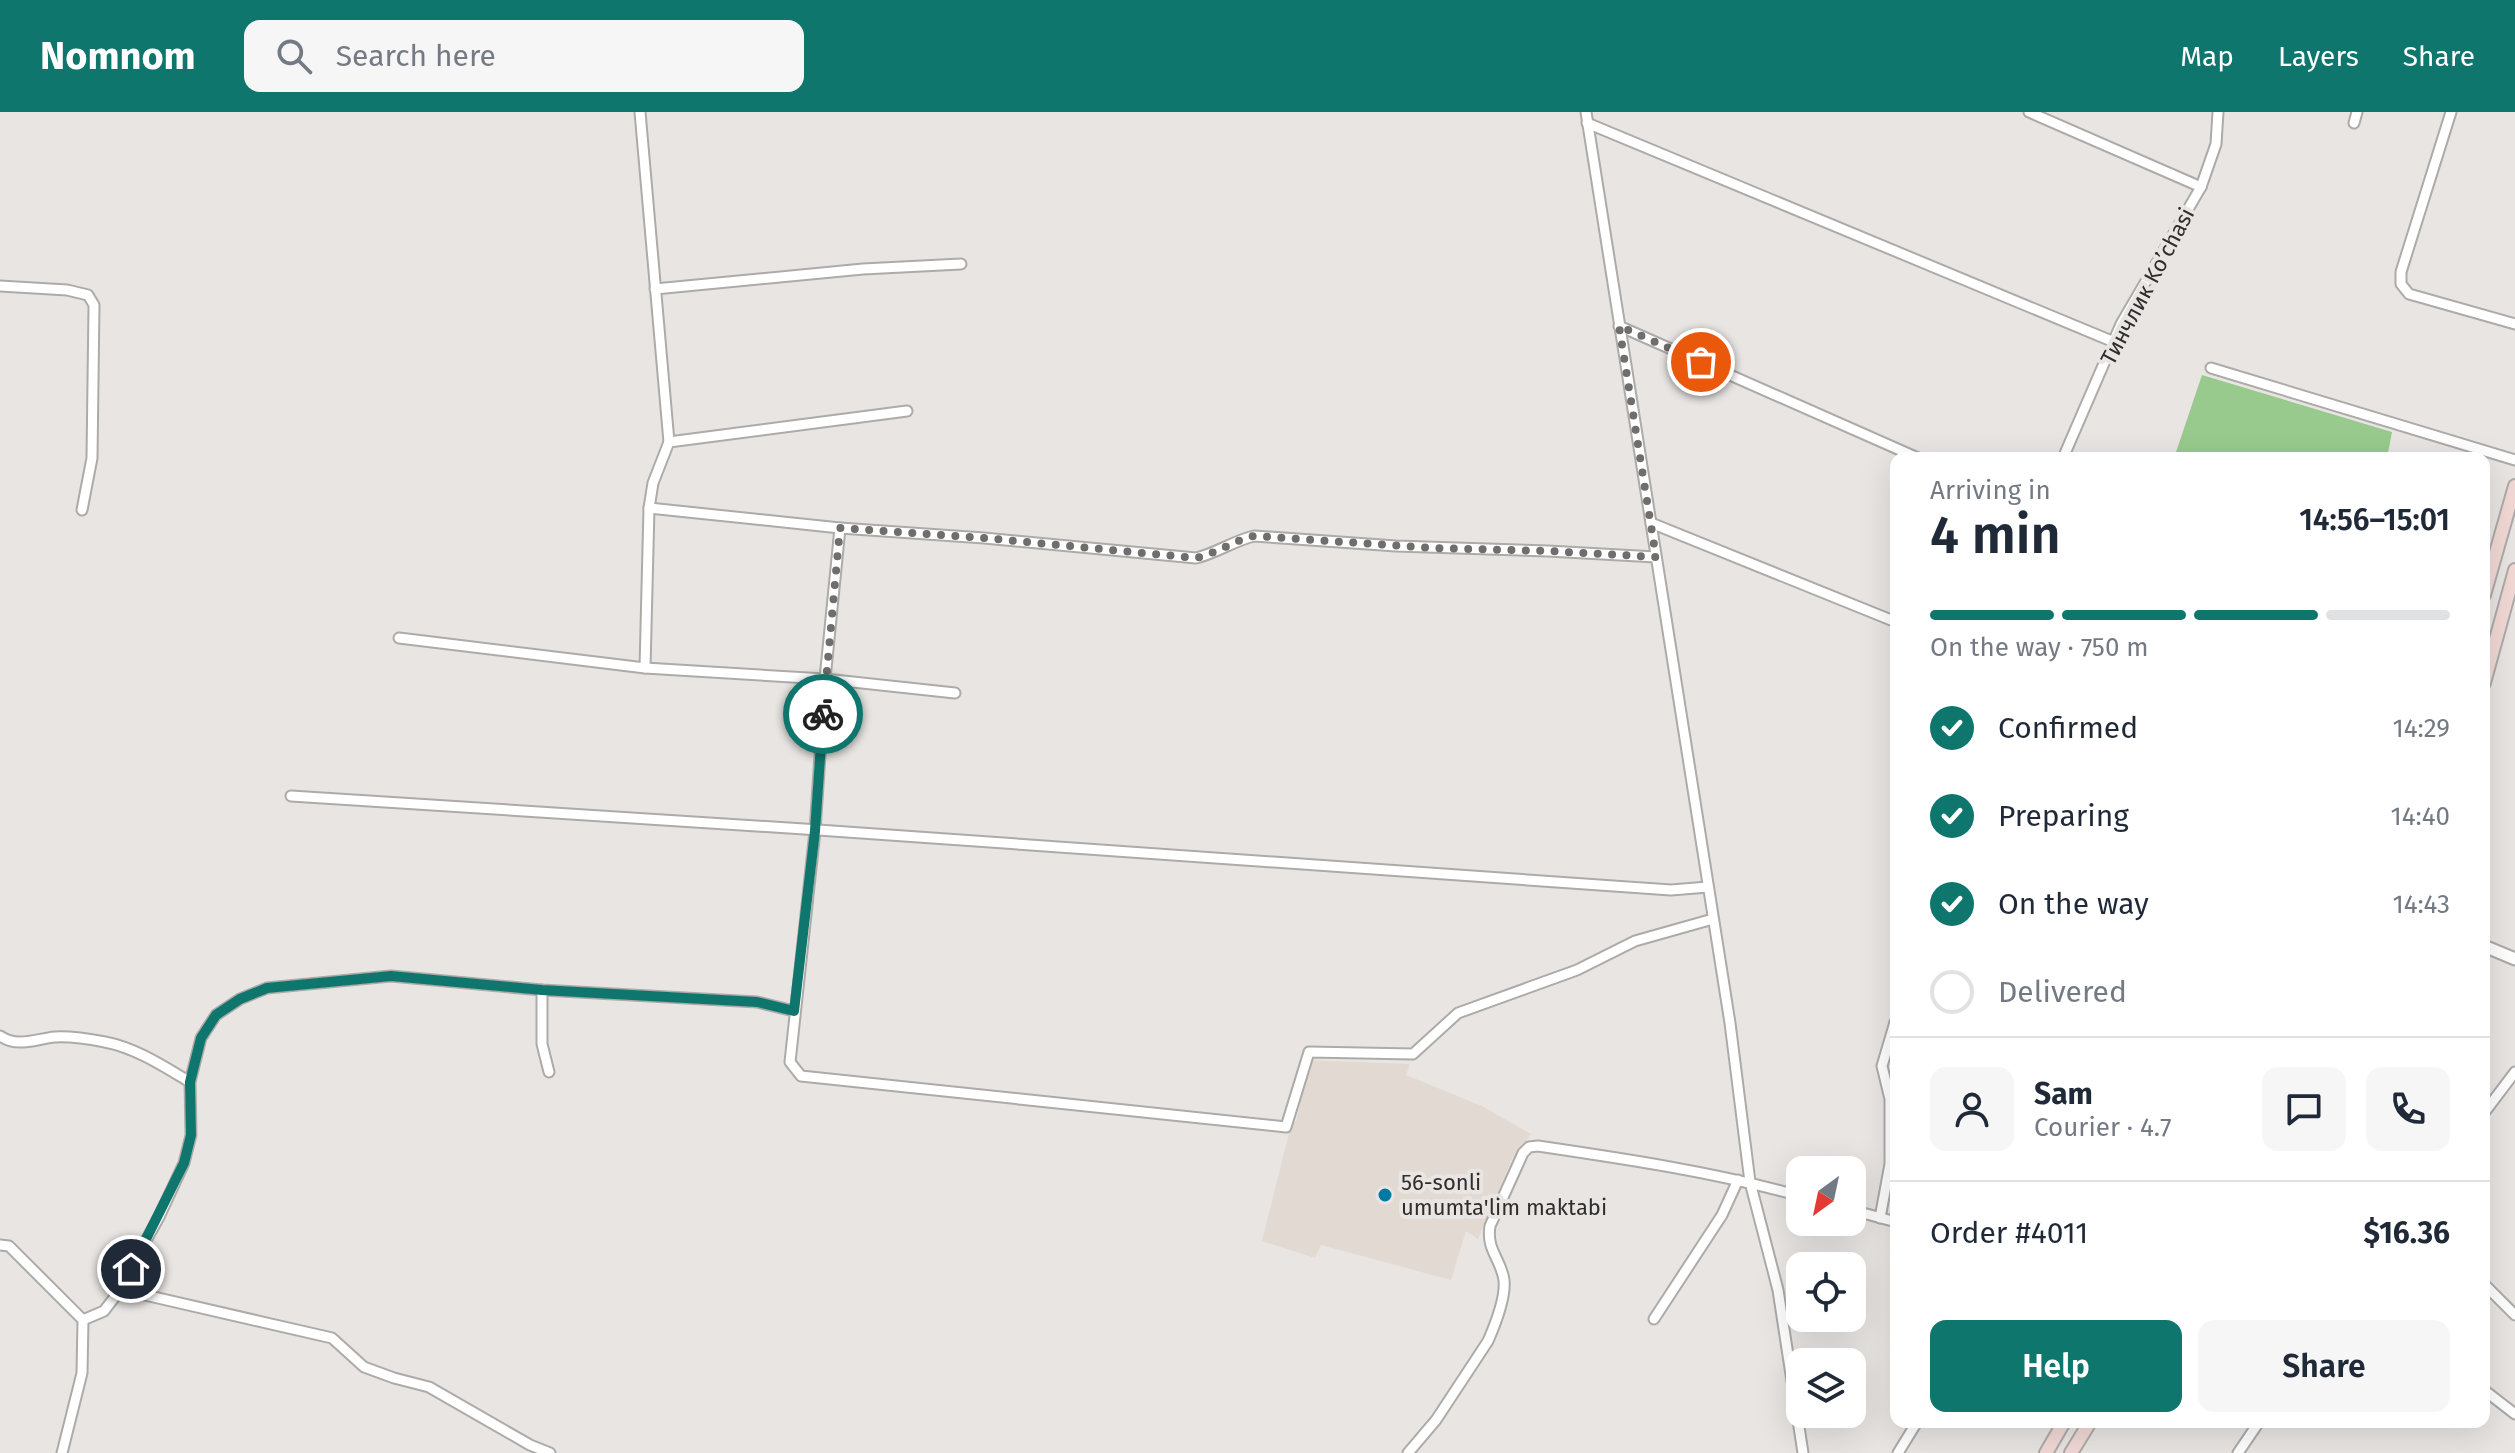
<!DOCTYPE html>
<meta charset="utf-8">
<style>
body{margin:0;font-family:"Fira Sans",sans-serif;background:#f6f6f7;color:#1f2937;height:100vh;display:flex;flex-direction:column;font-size:30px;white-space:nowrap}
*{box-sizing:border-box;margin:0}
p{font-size:26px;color:#747a83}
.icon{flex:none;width:44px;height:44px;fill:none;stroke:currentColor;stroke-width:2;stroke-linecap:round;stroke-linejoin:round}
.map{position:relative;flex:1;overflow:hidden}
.details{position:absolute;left:1890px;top:340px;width:600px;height:976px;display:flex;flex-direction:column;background:#fff;border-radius:16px;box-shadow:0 8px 32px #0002}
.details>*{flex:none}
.needle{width:52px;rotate:213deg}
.buttons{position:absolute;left:1786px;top:1044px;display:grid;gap:16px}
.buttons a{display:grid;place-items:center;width:80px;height:80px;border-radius:16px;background:#fff;box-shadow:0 8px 32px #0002;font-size:40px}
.pin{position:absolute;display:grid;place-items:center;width:68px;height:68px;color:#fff;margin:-34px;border:4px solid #fff;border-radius:50%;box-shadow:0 2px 8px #0007}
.courier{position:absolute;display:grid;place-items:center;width:80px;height:80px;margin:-40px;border:6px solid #0f766e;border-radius:50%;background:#fff;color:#222;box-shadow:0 2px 10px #0007}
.overview em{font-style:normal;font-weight:600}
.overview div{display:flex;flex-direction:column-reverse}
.overview{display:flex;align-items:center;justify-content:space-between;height:136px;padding:0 40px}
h1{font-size:52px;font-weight:600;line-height:60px}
.bar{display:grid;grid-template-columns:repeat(4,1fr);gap:12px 8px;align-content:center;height:96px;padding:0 40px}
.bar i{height:10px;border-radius:6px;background:#e0e1e3}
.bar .active{background:#0f766e}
.bar p{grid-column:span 4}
.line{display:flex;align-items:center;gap:20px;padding:0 40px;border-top:2px solid #e0e1e3}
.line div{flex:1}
.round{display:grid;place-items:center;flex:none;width:84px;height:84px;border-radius:16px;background:#f6f6f7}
ol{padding:0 40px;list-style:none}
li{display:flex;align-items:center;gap:24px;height:88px}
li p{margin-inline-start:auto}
li .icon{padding:8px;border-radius:50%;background:#0f766e;color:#fff;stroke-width:4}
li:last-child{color:#747a83}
li i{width:44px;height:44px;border:4px solid #e0e1e3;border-radius:50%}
.action{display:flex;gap:16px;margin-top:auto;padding:16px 40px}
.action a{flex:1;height:92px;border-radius:16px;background:#0f766e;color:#fff;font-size:32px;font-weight:600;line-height:92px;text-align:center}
.action a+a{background:#f6f6f7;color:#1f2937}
header{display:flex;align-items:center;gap:48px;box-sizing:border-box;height:112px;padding:0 40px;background:#0f766e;color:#fff}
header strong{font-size:38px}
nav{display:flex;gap:44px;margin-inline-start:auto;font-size:28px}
.search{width:560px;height:72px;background:#f6f6f7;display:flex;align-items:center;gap:20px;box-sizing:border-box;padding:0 28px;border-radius:16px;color:#747a83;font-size:30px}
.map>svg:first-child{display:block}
.built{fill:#e2dad2}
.green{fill:#98ca8d}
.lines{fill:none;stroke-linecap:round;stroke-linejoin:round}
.minor-casing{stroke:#adaba8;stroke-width:13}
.tertiary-casing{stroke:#adaba8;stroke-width:15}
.secondary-casing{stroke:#adaba8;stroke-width:16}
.minor{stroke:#fff;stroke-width:9}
.tertiary{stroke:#fff;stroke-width:11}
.secondary{stroke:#f1d8d5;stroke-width:12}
.done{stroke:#706e6d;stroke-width:8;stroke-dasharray:0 14.4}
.route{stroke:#0f766e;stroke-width:10}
.poi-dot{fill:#0079a2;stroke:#e8e5e3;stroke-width:3}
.labels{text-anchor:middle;stroke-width:8;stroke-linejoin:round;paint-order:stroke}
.street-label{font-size:22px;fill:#2f2e2d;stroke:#e8e5e3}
.poi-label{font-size:22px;fill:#2f2e2d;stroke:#e8e5e3;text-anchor:start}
</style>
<header>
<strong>Nomnom</strong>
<div class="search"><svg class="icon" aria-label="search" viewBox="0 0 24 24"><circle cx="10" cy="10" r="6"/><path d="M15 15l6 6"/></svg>Search here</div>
<nav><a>Map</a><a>Layers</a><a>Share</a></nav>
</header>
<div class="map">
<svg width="2515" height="1341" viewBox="0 0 2515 1341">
<rect width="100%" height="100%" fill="#e8e5e3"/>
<polygon class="built" points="1309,948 1410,952 1406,963 1482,994 1531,1022 1512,1047 1478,1127 1466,1119 1451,1168 1321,1133 1315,1146 1262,1129 1292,1010 1296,1010"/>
<polygon class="green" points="2202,263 2392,320 2387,346 2174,346"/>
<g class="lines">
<g class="minor-casing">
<g id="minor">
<polyline points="640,0 669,330"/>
<polyline points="1586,0 1730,911 1750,1070 1778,1178 1803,1341"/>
<polyline points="2029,0 2201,75"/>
<polyline points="2451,0 2401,160 2401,172 2409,182 2515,212"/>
<polyline points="1587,11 2114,230"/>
<polyline points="2354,11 2357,0"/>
<polyline points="0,174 67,178 88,183 94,193 92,346 82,398"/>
<polyline points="655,177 863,157 961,152"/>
<polyline points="1619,214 1918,346"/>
<polyline points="2211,256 2515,348"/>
<polyline points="2063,346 2121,212 2201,75 2216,32 2218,0"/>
<polyline points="649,396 840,416"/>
<polyline points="1651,411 1896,510"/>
<path d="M 399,526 L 645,556 L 825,567 L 840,416 L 984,426 L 1196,446 C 1217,441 1233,429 1254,424 L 1396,434 L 1548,439 L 1656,445"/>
<polyline points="645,556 649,396 653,371 669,330 907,299"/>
<polyline points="955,581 825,567 815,719 790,950 801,964 1286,1015 1309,940 1413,942 1458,901 1577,858 1635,829 1713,807"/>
<polyline points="291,684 804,717 1671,778 1708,775"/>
<polyline points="542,878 542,932 549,960"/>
<path d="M 0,924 C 18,936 35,927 55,925 C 71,924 89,927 105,930 C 136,936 163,954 190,970"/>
<polyline points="2484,1001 2515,960"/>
<polyline points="1852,1098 1896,1110"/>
<polyline points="1880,1106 1890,1052 1890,987 1882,954 1895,910"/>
<polyline points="0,1133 9,1134 83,1208 82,1261 62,1341"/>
<polyline points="2484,1172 2515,1203"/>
<polyline points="119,1177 332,1226 364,1255 394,1266 429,1275 530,1333 550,1341"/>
<polyline points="1654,1207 1722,1103 1738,1068"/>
<polyline points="83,1208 104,1199 114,1186 159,1105 184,1051 191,1023 190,970 201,926 216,903 240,887 267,876 391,864 542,878 757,890 794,899"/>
<polyline points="2484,1278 2515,1302"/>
<path d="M 1408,1341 L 1436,1308 L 1488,1229 C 1495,1213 1506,1186 1504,1168 C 1501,1147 1486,1138 1490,1114 L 1523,1041 L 1529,1035 L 1538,1034 C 1626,1047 1714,1060 1800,1084"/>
<polyline points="1898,1341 1917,1310"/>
<polyline points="2238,1341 2259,1310"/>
</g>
</g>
<g class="tertiary-casing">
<polyline id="tertiary" points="2484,834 2515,847"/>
</g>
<g class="secondary-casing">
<g id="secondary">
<polyline points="2484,483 2515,374"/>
<polyline points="2484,571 2515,458"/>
<polyline points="2046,1341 2064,1310"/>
<polyline points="2071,1341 2090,1310"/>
</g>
</g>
<use href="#minor" class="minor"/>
<use href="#tertiary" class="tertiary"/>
<use href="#secondary" class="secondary"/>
</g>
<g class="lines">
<path class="done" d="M 823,602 L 840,416 L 984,426 L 1196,446 C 1217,441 1233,429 1254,424 L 1434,436 L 1548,439 L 1656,445 L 1619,214 L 1701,250"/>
<polyline class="route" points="131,1157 184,1051 191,1023 190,970 201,926 216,903 240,887 267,876 391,864 542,878 757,890 794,899 815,719 823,602"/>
</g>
<circle class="poi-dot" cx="1385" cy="1083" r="8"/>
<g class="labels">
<g class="street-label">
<text transform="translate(2147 174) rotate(-62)" y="8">Тинчлик Ko’chasi</text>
</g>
<g class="poi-label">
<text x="1401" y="1078">56-sonli<tspan x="1401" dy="25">umumta'lim maktabi</tspan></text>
</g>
</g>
</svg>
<div class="buttons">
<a><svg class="needle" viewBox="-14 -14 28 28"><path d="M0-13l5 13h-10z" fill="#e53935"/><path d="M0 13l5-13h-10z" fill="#747a83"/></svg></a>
<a><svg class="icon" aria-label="locate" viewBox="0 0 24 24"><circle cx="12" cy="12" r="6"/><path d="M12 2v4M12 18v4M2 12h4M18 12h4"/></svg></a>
<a><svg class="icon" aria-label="layers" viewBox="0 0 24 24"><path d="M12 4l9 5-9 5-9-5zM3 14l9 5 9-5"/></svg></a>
</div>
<div class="pin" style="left:1701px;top:250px;background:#ea580c"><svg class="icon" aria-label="bag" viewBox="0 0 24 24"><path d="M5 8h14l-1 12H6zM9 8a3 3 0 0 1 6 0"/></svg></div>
<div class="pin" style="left:131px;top:1157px;background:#1f2937"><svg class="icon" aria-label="home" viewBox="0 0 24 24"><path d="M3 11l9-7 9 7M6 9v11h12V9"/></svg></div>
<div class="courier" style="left:823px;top:602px"><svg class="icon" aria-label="bike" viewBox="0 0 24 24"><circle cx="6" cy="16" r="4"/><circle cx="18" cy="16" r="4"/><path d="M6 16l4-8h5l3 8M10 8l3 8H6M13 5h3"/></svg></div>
<section class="details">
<div class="overview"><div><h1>4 min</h1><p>Arriving in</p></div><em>14:56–15:01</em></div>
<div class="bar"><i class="active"></i><i class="active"></i><i class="active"></i><i></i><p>On the way · 750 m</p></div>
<ol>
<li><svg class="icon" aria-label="check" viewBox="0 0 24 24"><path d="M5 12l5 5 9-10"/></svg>Confirmed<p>14:29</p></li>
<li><svg class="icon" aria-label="check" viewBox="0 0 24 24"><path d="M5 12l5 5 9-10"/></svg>Preparing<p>14:40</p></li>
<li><svg class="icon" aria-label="check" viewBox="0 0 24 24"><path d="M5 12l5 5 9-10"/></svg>On the way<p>14:43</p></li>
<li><i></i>Delivered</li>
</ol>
<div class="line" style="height:144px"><a class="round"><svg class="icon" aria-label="person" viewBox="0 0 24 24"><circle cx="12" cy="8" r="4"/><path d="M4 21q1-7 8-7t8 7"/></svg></a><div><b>Sam</b><p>Courier · 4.7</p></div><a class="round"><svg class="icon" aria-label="chat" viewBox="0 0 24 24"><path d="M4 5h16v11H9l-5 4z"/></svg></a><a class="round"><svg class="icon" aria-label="phone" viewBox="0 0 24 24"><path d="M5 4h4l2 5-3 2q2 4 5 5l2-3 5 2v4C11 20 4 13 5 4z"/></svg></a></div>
<div class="line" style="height:104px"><div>Order #4011</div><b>$16.36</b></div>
<div class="action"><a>Help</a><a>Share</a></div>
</section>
</div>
